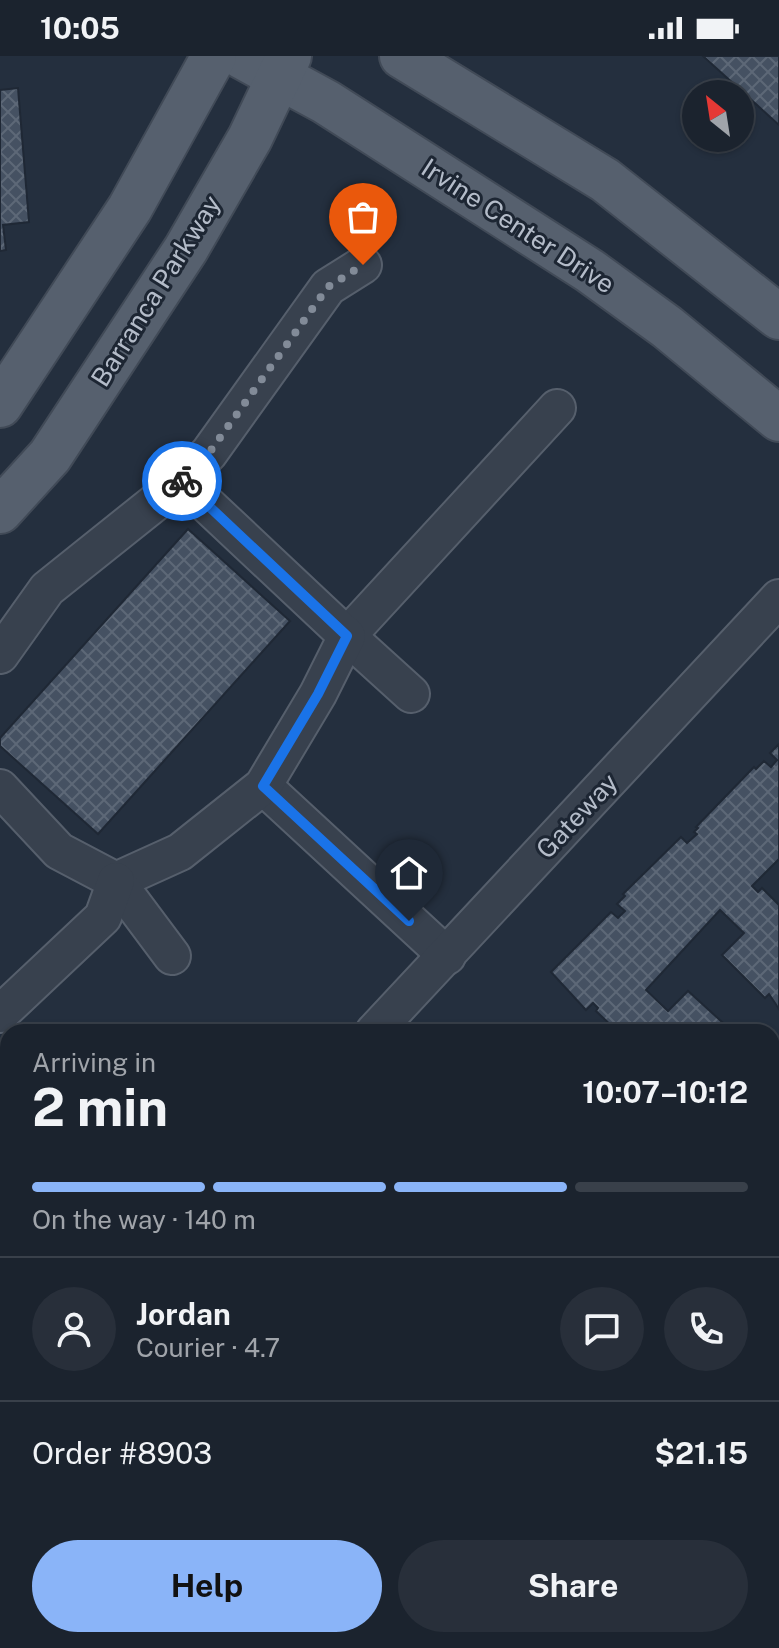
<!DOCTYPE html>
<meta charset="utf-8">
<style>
body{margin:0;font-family:"Public Sans",sans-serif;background:#282f3a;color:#f1f3f6;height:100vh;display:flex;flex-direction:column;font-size:30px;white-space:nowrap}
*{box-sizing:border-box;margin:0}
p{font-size:26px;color:#a0a4aa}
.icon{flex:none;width:44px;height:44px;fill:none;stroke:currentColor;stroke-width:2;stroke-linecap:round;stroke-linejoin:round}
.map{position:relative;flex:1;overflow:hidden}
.details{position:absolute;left:0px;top:968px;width:780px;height:624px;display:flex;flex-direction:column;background:#1b232e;border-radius:24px 24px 0 0;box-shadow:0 2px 6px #0004,0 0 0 2px #39404a}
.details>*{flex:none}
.needle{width:52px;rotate:330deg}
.tools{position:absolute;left:682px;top:24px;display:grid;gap:16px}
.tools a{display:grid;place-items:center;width:72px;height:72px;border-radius:50%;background:#1b232e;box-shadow:0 2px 6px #0004,0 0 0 2px #39404a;font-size:40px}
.pin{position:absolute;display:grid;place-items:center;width:68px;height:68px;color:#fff;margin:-82px -34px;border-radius:50% 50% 50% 0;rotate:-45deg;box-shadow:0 0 8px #0007}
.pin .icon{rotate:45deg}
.courier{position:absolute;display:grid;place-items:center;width:80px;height:80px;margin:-40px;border:6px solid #1a73e8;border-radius:50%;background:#fff;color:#222;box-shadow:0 2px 10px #0007}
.summary em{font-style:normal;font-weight:700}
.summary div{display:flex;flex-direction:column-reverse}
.summary{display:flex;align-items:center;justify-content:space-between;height:136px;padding:0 32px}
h1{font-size:52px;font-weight:700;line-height:60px}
.bar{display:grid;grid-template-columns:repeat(4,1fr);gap:12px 8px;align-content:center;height:96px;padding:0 32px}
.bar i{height:10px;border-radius:6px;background:#39404a}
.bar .active{background:#8ab4f8}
.bar p{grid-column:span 4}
.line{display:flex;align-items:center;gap:20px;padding:0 32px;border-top:2px solid #39404a}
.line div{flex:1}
.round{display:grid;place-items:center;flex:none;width:84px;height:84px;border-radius:42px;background:#282f3a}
.action{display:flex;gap:16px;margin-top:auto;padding:16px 32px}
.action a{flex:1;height:92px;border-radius:48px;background:#8ab4f8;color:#111;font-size:32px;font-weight:700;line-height:92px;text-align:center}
.action a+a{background:#282f3a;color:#f1f3f6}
.status{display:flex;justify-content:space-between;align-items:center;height:56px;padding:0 40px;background:#1b232e;direction:ltr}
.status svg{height:22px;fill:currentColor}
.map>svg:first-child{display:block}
.building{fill:url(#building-cross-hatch);stroke:#1f2835;stroke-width:2}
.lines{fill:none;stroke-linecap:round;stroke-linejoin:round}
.minor-casing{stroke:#565f6c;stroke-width:40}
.major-casing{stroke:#414a57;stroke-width:48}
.path{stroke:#44595c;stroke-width:5;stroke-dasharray:6 6;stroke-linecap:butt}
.minor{stroke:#38414e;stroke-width:36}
.major{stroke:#56606e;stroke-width:44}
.done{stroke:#828b98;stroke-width:8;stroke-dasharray:0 14.4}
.route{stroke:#1a73e8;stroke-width:10}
.labels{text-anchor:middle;stroke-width:6;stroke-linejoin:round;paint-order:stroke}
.street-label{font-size:26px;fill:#b4bcc9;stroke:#1d2633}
</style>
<div class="status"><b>10:05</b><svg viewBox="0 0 49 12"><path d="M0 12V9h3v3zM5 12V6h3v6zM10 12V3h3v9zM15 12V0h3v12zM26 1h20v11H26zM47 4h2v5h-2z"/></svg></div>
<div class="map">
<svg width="779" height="1592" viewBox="0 0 779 1592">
<defs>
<pattern id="building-cross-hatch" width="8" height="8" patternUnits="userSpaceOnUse" patternTransform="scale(2)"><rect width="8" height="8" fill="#455162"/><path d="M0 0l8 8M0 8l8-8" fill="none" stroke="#5d6877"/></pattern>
</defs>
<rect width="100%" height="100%" fill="#242f3e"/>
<g class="building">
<polygon points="703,0 779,0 779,69"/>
<polygon points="18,32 29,166 3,169 6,194 0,195 0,34"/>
<polygon points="188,473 290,565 98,778 0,690 0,682"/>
<polygon points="779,688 779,803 752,830 758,836 762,832 779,849 779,953 769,938 765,942 722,899 744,877 720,854 646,934 668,955 688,935 733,976 618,976 596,955 598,952 593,947 586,954 551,916 611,856 618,862 625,855 617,848 625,840 623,838 681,781 687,787 697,778 694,776 698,772 696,771 754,711 756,713 764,705 771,711 777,704 770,697"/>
<polygon points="772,1019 779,1029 779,1173 772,1177"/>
<polygon points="779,1229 779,1273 772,1262 772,1233"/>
<polygon points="772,1386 779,1398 779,1503 772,1507"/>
<polygon points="779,1543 779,1592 758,1592 776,1581 772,1574 772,1548"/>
<polygon points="248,1584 326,1584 313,1592 253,1592"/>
<polygon points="424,1584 449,1584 454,1592 410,1592"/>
<polygon points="506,1584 598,1584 599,1586 593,1589 595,1592 510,1592"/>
<polygon points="654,1584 744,1584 749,1592 659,1592"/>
</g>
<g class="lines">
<g class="minor-casing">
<g id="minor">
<polyline points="0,599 47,533 182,425 209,397 328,231 363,209"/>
<polyline points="411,638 347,580 557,352"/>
<polyline points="263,730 447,900"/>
<polyline points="0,732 59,795 116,825 180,796 263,730 318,638 347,580 182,425"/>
<polyline points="116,825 172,900"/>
<polyline points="0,958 103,861 116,825"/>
<polyline points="374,976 779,542"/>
<polyline points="0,1324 8,1338"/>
<polyline points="151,1584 156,1592"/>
</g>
</g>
<g class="major-casing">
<g id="major">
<polyline points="241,0 326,46 590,215 667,271 779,363"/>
<polyline points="402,0 605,124 779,261"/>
<polyline points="0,349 130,152 214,0"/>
<polyline points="0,455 50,400 186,193 250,82 289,0"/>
</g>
</g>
<polyline class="path" points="772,1345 779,1357"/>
<use href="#minor" class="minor"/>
<use href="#major" class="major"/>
</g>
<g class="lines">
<polyline class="done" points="182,425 209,397 328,231 363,209"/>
<polyline class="route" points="182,425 347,580 318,638 263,730 409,865"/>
</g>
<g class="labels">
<g class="street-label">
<text transform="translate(518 170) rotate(33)" y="9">Irvine Center Drive</text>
<text transform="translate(156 235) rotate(-58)" y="9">Barranca Parkway</text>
<text transform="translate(577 760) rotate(-47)" y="9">Gateway</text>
</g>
</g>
</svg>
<div class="tools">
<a><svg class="needle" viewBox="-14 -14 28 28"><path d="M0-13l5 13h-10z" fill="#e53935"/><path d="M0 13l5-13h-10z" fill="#a0a4aa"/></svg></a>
</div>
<div class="pin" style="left:363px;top:209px;background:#ea580c"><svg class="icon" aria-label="bag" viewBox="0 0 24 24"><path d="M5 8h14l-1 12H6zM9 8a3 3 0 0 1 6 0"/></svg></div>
<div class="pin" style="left:409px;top:865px;background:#1f2937"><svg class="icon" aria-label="home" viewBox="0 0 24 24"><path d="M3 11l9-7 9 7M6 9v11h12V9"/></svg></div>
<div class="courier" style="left:182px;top:425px"><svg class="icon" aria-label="bike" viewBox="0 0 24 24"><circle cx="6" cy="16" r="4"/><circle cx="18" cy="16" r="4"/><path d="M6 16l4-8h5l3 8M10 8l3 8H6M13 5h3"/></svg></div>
<section class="details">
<div class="summary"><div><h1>2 min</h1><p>Arriving in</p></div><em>10:07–10:12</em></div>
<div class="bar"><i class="active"></i><i class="active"></i><i class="active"></i><i></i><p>On the way · 140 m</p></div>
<div class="line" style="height:144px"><a class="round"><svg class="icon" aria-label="person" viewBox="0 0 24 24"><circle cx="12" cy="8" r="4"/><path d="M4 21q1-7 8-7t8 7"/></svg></a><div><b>Jordan</b><p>Courier · 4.7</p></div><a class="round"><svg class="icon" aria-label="chat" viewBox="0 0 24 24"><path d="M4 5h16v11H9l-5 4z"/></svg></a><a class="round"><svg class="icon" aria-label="phone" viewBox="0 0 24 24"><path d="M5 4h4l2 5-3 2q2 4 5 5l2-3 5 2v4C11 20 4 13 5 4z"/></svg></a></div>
<div class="line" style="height:104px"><div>Order #8903</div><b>$21.15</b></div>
<div class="action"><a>Help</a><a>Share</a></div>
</section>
</div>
